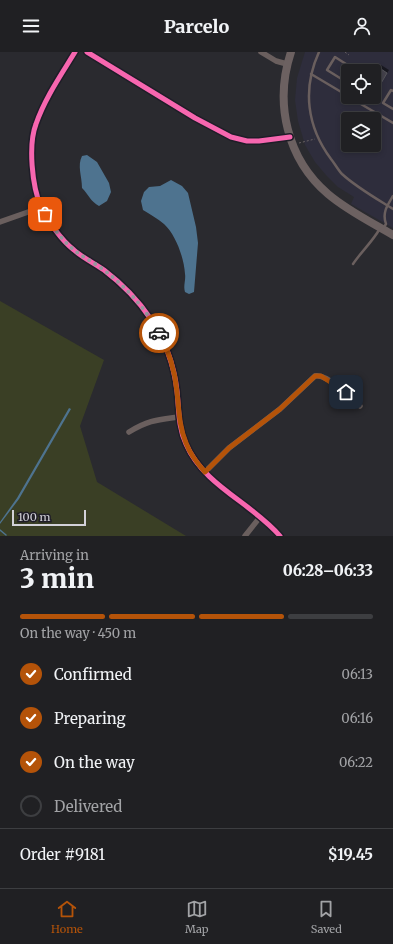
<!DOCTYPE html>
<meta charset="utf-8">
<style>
body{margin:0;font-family:Merriweather,serif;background:#2d2d30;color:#f1f3f6;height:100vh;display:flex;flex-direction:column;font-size:15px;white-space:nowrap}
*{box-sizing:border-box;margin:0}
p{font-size:13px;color:#a2a3a6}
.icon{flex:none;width:22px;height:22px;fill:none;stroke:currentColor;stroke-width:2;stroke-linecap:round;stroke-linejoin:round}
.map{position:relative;height:484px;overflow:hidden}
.side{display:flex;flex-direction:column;background:#202023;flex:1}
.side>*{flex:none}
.fabs{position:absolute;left:341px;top:12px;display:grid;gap:8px}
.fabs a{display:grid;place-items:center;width:40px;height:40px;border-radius:4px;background:#202023;box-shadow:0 2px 6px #0003,0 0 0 1px #3d3e41;font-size:20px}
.scale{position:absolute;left:12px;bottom:10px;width:74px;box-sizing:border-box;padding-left:4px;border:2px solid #d2d1d8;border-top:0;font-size:11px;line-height:14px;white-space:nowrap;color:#d2d1d8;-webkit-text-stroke:3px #1f1d28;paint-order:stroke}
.pin{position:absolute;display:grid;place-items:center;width:34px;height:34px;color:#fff;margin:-17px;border-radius:8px;box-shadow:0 2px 6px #0006}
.courier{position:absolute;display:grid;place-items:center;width:40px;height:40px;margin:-20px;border:3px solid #b45309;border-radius:50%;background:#fff;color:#222;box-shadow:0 1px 5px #0007}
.head em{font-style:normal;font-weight:800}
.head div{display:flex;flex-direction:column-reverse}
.head{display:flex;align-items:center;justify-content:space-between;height:68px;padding:0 20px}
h1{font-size:26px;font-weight:800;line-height:30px}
.bar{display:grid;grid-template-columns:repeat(4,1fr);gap:6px 4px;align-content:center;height:48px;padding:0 20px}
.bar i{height:5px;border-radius:3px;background:#3d3e41}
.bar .active{background:#b45309}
.bar p{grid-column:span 4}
.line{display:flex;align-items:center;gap:10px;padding:0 20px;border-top:1px solid #3d3e41}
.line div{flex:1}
ol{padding:0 20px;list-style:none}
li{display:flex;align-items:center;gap:12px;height:44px}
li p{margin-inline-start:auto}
li .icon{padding:4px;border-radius:50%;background:#b45309;color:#fff;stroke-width:4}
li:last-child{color:#a2a3a6}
li i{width:22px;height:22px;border:2px solid #3d3e41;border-radius:50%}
header{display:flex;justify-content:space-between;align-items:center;height:52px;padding:0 20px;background:#202023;font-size:18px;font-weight:800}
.menu{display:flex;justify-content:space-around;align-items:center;height:56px;border-top:1px solid #3d3e41;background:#202023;font-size:11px;color:#a2a3a6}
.menu a{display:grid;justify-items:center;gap:2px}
.menu .active{color:#b45309}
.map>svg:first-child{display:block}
.built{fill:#2e2d3c;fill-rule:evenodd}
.green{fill:#3a3f25}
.water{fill:#4e738f}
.shadow{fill:#0007}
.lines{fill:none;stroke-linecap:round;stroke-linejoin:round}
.stream{stroke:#4e738f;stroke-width:1.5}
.building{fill:#44424c;stroke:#58585d}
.path{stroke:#696264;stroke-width:1;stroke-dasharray:2 2;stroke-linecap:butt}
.lane{stroke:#6a5f5e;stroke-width:2.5}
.street{stroke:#6a5f5e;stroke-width:5.5}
.secondary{stroke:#6c6161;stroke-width:8}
.cycleway-casing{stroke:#1f1d28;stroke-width:8}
.cycleway{stroke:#f766af;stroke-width:5}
.done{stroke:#97979d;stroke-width:4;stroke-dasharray:0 7.2}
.route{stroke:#b45309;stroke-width:5}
</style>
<header><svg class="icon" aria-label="menu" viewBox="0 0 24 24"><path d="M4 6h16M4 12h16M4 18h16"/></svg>Parcelo<svg class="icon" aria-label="person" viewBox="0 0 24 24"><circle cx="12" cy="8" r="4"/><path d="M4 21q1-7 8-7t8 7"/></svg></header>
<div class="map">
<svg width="393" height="484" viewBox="0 0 393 484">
<rect width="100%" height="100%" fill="#2a2a2f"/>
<path class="built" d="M 305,0 L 393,0 L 393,176 L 351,152 L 354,145 L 338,135 L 326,123 L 315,110 L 305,93 L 298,69 L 295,48 L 297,26 ZM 348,19 L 374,19 L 374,45 L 348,45 ZM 348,67 L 374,67 L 374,93 L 348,93 Z"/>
<polygon class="green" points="0,249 104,308 80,374 97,430 186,484 0,484"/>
<g class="water">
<path d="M 87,103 L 97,110 L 109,131 L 111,140 L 107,149 L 99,154 C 91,150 88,142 82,136 C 82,124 77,114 82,104 Z"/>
<path d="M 171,128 L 182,134 L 188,141 L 196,175 L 198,191 L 194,240 L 189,242 L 185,240 C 183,234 186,228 185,222 C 184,206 176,183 164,172 C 158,167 150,162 143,158 L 141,149 L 144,140 L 149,135 L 160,134 Z"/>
<polygon points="69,356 71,357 19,447 0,472 0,470 17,446"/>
</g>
<polygon class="shadow" points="381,13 389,18 382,29 374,28 374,24"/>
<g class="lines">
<polyline class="stream" points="0,478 6,483"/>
</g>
<polygon class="building" points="378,15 387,21 380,33 374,29 374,22"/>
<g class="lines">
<g class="path">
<polyline points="345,0 349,3"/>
<polyline points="299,91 315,87"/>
</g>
<g class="lane">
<path d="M 319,0 C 302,37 307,75 331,107 C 335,112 338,118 342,122 C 356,135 377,147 393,157"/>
<polyline points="311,22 348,44"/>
<polyline points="348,31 327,18 335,5 357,19"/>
<polyline points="393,39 391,38 383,51 393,57"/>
<polyline points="349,45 393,71"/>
<path d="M 384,175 L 386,172 C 382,161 387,154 393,144"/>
<path d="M 353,212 C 361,200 372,190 379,178"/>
</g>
<g class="street">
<path d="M 75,0 C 61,23 45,46 36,72 C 28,93 32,134 41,155 C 48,169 61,188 74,198 C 83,206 94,211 104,218 C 121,231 138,248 150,266 C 165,288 174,313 177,339 C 179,357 178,375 186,392 C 204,434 252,451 280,484"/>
<polyline points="87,0 195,66 231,85 247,89 259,89 290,85"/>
<polyline points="261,0 276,9 287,12"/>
<polyline points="0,170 31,159 41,154"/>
<path d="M 129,380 C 149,368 157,368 179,365"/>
<path d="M 205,420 L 229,396 L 280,357 L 315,324 C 326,321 353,346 360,354"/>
<polyline points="245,484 260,465"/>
</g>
<path class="secondary" d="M 291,0 C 274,51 287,107 328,142 C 348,159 371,170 393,183"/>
<g class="cycleway-casing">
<g id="cycleway">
<path d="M 75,0 C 61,23 45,46 36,72 C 28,93 32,134 41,155 C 48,169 61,188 74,198 C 83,206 94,211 104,218 C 121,231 138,248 150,266 C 165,288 174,313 177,339 C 179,357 178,375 186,392 C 204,434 252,451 280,484"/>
<polyline points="87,0 195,66 231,85 247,89 259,89 290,85"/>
</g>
</g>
<use href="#cycleway" class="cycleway"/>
</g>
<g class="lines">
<path class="done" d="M 45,162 C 51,174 64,190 74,198 C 84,206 95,211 105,219 C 127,236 145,256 159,281"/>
<path class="route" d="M 159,281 C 169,299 175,319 177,340 C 179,358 179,374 186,391 C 190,402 197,411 205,420 L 229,396 L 280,357 L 315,324 L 321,324 L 346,340"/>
</g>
</svg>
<div class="fabs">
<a><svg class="icon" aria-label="locate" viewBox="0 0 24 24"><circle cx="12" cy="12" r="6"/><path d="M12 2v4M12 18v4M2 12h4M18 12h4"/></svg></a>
<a><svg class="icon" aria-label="layers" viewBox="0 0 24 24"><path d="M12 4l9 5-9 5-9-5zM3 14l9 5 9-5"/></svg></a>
</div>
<div class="scale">100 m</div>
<div class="pin" style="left:45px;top:162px;background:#ea580c"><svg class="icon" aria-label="bag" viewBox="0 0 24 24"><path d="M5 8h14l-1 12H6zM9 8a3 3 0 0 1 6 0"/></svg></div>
<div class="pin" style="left:346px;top:340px;background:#1f2937"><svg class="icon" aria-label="home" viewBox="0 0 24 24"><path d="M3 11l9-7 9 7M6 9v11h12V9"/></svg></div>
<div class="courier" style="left:159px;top:281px"><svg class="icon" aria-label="car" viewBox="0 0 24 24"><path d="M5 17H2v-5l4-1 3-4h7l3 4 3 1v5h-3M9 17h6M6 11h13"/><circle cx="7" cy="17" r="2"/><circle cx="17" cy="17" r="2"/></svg></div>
</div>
<section class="side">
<div class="head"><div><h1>3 min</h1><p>Arriving in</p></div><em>06:28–06:33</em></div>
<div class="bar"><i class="active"></i><i class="active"></i><i class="active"></i><i></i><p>On the way · 450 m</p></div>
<ol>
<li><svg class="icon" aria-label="check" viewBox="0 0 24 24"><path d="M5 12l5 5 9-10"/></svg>Confirmed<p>06:13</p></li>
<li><svg class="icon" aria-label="check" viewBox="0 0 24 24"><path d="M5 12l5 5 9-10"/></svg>Preparing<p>06:16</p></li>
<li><svg class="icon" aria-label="check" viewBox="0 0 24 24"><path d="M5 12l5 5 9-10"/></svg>On the way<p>06:22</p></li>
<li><i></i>Delivered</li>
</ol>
<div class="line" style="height:52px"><div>Order #9181</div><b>$19.45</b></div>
</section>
<nav class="menu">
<a class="active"><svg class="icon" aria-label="home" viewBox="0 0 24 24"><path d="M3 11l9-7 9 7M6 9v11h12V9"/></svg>Home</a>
<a><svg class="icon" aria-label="map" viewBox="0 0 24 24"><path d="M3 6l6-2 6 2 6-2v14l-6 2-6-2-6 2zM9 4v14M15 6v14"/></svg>Map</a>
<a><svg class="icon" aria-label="saved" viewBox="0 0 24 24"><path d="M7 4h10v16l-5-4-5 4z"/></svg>Saved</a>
</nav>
